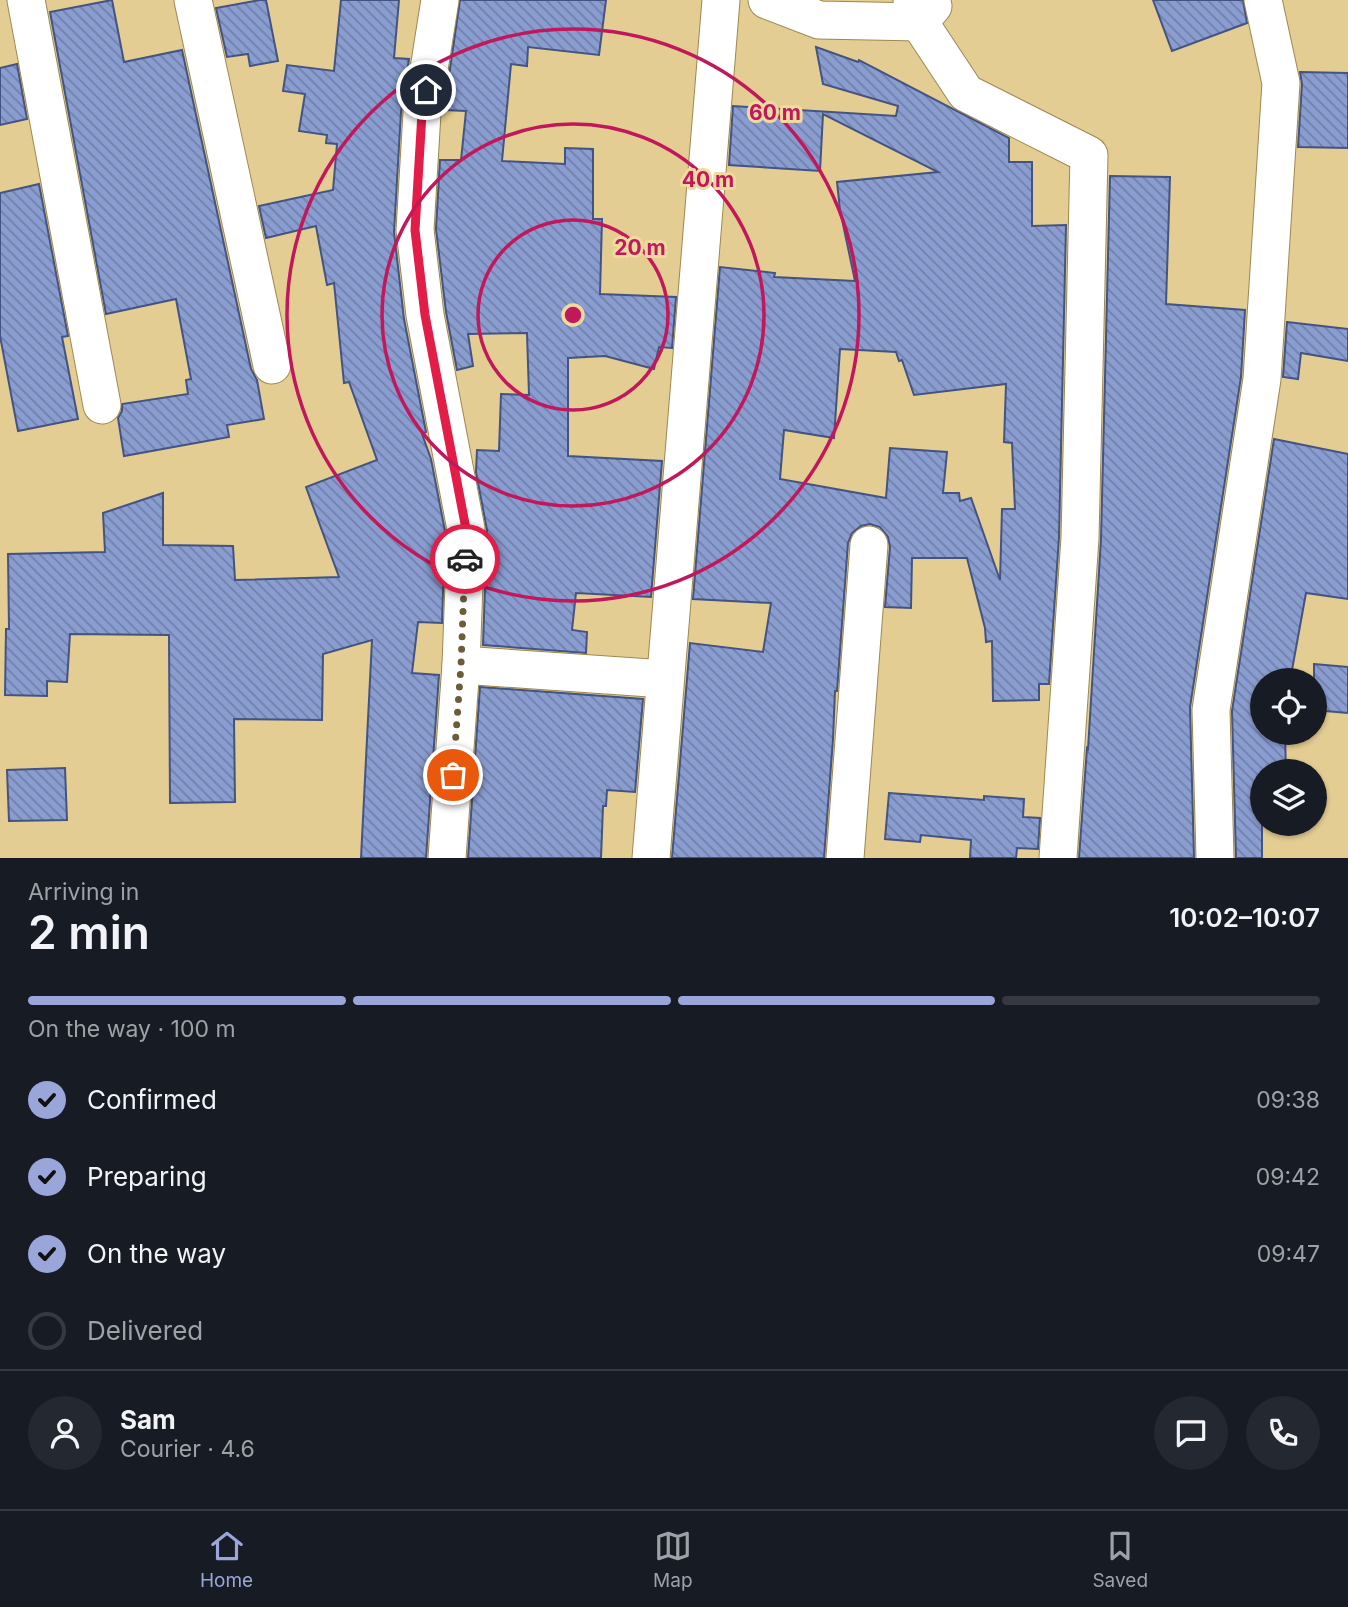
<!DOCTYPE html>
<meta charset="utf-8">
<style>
body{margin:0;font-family:Inter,sans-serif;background:#242831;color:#f1f3f6;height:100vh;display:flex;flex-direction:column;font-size:26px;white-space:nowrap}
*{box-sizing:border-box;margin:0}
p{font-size:23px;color:#9ea1a6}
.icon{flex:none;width:38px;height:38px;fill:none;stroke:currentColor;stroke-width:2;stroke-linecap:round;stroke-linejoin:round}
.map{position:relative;height:858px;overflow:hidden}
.details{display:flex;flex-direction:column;background:#171b24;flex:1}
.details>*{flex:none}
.fabs{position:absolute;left:1250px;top:668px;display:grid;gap:14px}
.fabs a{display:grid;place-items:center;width:77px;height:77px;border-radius:50%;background:#171b24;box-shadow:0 2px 5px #0004;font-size:35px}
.pin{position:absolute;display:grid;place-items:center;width:60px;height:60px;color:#fff;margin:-30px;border:4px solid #fff;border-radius:50%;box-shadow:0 2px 7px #0007}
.courier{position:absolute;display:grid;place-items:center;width:70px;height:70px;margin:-35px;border:5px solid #e11d48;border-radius:50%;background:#fff;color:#222;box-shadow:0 2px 9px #0007}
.overview em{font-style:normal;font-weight:600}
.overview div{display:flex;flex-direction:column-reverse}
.overview{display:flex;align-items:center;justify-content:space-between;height:119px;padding:0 28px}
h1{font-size:46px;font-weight:600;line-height:52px}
.bar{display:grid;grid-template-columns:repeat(4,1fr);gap:10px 7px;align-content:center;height:84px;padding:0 28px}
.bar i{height:9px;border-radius:5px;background:#363941}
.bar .active{background:#9aa5da}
.bar p{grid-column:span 4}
.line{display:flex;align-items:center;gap:18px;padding:0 28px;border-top:2px solid #363941}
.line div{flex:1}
.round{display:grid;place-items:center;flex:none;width:74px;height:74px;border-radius:37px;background:#242831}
ol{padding:0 28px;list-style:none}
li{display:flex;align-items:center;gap:21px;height:77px}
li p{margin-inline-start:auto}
li .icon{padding:7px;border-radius:50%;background:#9aa5da;color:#111;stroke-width:4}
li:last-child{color:#9ea1a6}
li i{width:38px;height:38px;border:4px solid #363941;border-radius:50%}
.dock{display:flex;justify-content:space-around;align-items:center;height:98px;border-top:2px solid #363941;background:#171b24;font-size:19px;color:#9ea1a6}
.dock a{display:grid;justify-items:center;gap:4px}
.dock .active{color:#9aa5da}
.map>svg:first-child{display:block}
.building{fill:url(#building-back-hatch);stroke:#435382;stroke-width:2;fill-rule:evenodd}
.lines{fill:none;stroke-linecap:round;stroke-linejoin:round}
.minor-casing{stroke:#9e8850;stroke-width:39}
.minor{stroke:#fff;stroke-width:37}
.done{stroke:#6b5d3a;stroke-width:7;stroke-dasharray:0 12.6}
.route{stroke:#e11d48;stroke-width:9}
.ring{fill:none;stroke:#c2185b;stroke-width:3.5}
.centre{fill:#c2185b;stroke:#f1da9f;stroke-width:3.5}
.ring-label{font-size:21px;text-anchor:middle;font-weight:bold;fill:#c2185b;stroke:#f1da9f;stroke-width:6;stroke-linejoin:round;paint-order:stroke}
</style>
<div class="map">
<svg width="1348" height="858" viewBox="0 0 1348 858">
<defs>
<pattern id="building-back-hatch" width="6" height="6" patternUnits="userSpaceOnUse" patternTransform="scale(1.75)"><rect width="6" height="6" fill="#8a9dd1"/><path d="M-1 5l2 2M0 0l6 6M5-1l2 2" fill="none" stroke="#7180a8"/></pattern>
</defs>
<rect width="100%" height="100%" fill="#e4cd92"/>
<g class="building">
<polygon points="112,0 124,62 182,50 251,369 257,380 264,419 227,425 229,437 124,456 118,418 122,411 122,404 188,394 186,380 191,379 176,299 106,314 50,12"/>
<polygon points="260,0 266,0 278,61 250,66 248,54 227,57 216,8"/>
<polygon points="341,0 399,0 394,58 409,59 401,112 394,232 404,319 426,432 422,434 431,459 445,531 442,623 418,622 412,673 439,675 426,858 361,858 372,640 323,654 322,720 234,719 235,802 170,803 169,635 70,634 67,682 47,681 47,696 5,695 6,629 9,629 8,554 105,552 103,513 163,493 163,545 233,546 235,580 339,577 306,487 377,460 349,382 344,383 334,283 327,285 316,226 266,238 259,206 333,190 337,144 326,143 327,135 299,131 305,94 283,91 287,65 334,71"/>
<polygon points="460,0 606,0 599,55 528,47 527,66 511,64 502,161 565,164 565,148 593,149 593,219 602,219 600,294 676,297 672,348 659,347 654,369 605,356 568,358 568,456 662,461 651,597 576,593 572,630 587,632 586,653 483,645 487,530 476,472 477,450 499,451 501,394 529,395 527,333 468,334 473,366 457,370 446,312 436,229 440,160 461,160 466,111 444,110"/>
<polygon points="1153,0 1243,0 1247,23 1172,51"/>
<path d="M 816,47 L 858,62 L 859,60 L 1009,138 L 1009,162 L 1032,162 L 1032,226 L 1066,225 L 1059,537 L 1049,684 L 1039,684 L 1039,700 L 993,701 L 992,641 L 986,642 L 985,628 L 967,558 L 912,558 L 911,608 L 885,607 L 890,547 L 888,537 L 880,527 L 870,524 L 861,526 L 852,533 L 848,543 L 837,691 L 835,691 L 833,739 L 824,858 L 672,858 L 690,643 L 763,652 L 771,603 L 693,599 L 720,267 L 775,273 L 774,277 L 855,281 L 840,210 L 837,182 L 938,172 L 823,114 L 820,171 L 729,165 L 733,106 L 896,116 L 898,106 L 823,84 ZM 840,349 L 896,352 L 899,361 L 902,360 L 914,395 L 1006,384 L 1004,442 L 1012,443 L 1015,509 L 1002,509 L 1000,580 L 971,498 L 960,501 L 959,493 L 943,493 L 947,452 L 890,448 L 886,498 L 780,479 L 784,430 L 834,438 Z"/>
<polygon points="17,64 27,119 0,125 0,68"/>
<polygon points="1300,72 1348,73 1348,148 1298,147 1302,84"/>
<polygon points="1110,176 1170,177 1166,304 1245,310 1241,377 1190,707 1194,858 1079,858 1087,748 1088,749 1101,539"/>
<polygon points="39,184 68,336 62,337 78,419 18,431 0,336 0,193"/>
<polygon points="1287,322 1348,329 1348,361 1301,353 1298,379 1283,377"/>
<polygon points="1274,439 1348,454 1348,599 1306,593 1290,681 1262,681 1262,733 1285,733 1286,772 1262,772 1262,858 1236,858 1232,711"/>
<polygon points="1314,664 1348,667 1348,713 1314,710"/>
<polygon points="480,687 643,699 635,792 607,790 606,806 603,806 601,858 468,858"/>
<polygon points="65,768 67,820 9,821 7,770"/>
<polygon points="889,793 984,800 984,796 1024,799 1023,817 1040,818 1038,849 1017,848 1016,858 970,858 971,840 921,835 920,842 885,839"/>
</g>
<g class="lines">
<g class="minor-casing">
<g id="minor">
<polyline points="26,0 102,405"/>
<polyline points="193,0 272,365"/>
<polyline points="440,0 422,113 415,230 425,315 466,529 461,665 447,858"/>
<polyline points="767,0 819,20 919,22 933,6"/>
<polyline points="912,0 919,22 966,93 1089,155 1080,538 1058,858"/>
<polyline points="461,665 665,679"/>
<polyline points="651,858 721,0"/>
<polyline points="845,858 869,545"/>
<polyline points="1215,858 1211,710 1262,379 1281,83 1263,0"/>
</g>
</g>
<use href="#minor" class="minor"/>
</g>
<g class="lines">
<polyline class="done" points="453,775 461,665 465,559"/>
<polyline class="route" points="426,90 422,113 415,230 425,315 466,529 465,559"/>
</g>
<g class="ring">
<circle cx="573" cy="315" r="95"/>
<circle cx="573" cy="315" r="191"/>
<circle cx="573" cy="315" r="286"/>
</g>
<circle cx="573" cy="315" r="10" class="centre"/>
<g class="ring-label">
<text x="775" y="120">60 m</text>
<text x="708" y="187">40 m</text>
<text x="640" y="255">20 m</text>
</g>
</svg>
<div class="fabs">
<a><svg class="icon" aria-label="locate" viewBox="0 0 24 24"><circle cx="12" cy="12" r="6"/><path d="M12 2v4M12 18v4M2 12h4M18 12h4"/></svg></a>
<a><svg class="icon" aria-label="layers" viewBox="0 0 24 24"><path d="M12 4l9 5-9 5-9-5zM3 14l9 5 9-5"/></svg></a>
</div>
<div class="pin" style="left:453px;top:775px;background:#ea580c"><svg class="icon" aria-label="bag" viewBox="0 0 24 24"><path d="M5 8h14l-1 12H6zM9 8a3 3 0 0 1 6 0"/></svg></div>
<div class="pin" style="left:426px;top:90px;background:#1f2937"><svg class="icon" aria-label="home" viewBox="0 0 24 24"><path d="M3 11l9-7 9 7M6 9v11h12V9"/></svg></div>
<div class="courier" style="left:465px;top:559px"><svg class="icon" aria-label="car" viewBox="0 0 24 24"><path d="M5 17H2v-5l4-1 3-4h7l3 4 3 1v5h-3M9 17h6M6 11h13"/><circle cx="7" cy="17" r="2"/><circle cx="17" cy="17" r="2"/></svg></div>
</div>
<section class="details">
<div class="overview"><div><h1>2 min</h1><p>Arriving in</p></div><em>10:02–10:07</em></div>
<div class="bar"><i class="active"></i><i class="active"></i><i class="active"></i><i></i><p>On the way · 100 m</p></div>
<ol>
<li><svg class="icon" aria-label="check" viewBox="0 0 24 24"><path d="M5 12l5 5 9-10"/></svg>Confirmed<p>09:38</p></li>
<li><svg class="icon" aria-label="check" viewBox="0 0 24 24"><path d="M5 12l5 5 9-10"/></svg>Preparing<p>09:42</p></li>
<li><svg class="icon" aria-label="check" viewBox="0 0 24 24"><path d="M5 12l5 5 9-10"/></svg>On the way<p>09:47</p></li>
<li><i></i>Delivered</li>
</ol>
<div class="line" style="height:126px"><a class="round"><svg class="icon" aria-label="person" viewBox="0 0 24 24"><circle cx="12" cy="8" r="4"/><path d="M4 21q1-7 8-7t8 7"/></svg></a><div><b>Sam</b><p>Courier · 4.6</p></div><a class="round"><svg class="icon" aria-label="chat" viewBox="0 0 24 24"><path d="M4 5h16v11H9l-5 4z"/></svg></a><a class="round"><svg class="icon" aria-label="phone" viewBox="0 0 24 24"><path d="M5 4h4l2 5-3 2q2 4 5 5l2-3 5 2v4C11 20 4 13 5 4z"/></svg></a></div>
</section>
<nav class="dock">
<a class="active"><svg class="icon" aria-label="home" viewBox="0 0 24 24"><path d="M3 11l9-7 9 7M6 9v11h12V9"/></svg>Home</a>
<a><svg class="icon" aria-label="map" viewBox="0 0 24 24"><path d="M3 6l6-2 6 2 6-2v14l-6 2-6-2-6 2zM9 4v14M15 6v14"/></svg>Map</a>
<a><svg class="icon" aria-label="saved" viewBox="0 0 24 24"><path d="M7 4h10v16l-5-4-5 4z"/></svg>Saved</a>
</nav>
